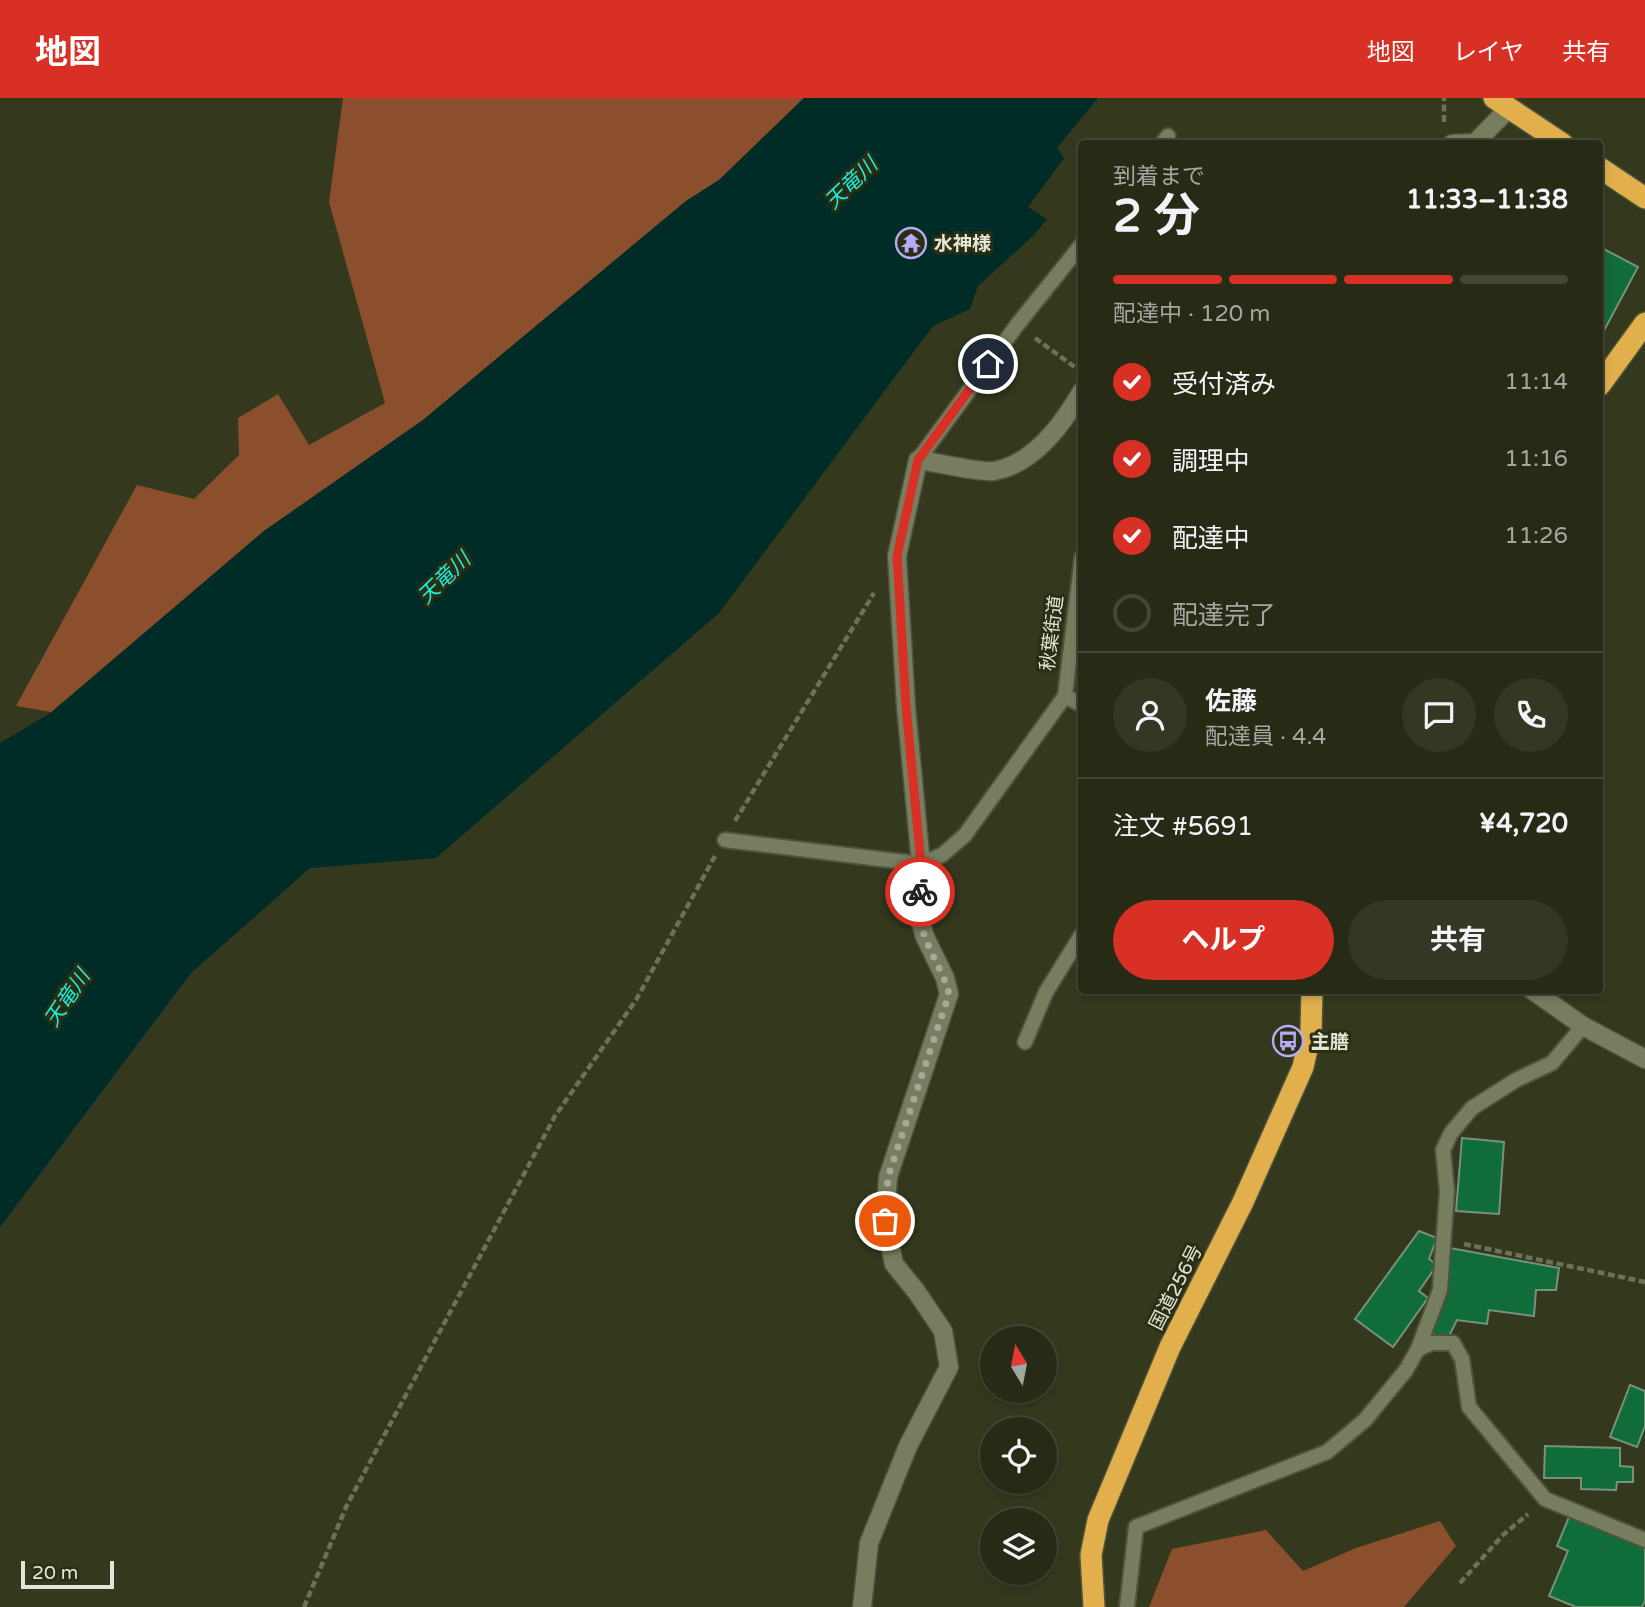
<!DOCTYPE html>
<html lang="ja">
<meta charset="utf-8">
<style>
body{margin:0;font-family:"Varela Round","Noto Sans JP",sans-serif;background:#333723;color:#f1f3f6;height:100vh;display:flex;flex-direction:column;font-size:26px;white-space:nowrap}
*{box-sizing:border-box;margin:0}
p{font-size:23px;color:#a4a7a1}
.icon{flex:none;width:38px;height:38px;fill:none;stroke:currentColor;stroke-width:2;stroke-linecap:round;stroke-linejoin:round}
.map{position:relative;flex:1;overflow:hidden}
.side{position:absolute;left:1078px;top:42px;width:525px;height:854px;display:flex;flex-direction:column;background:#272b16;border-radius:7px;box-shadow:0 4px 10px #0003,0 0 0 2px #434735}
.side>*{flex:none}
.needle{width:46px;rotate:350deg}
.buttons{position:absolute;left:980px;top:1228px;display:grid;gap:14px}
.buttons a{display:grid;place-items:center;width:77px;height:77px;border-radius:50%;background:#272b16;box-shadow:0 4px 10px #0003,0 0 0 2px #434735;font-size:35px}
.scale{position:absolute;left:21px;bottom:18px;width:93px;box-sizing:border-box;padding-left:7px;border:4px solid #e2e6d6;border-top:0;font-size:19px;line-height:24px;white-space:nowrap;color:#e2e6d6;-webkit-text-stroke:5px #2a2f14;paint-order:stroke}
.pin{position:absolute;display:grid;place-items:center;width:60px;height:60px;color:#fff;margin:-30px;border:4px solid #fff;border-radius:50%;box-shadow:0 2px 7px #0007}
.courier{position:absolute;display:grid;place-items:center;width:70px;height:70px;margin:-35px;border:5px solid #d93025;border-radius:50%;background:#fff;color:#222;box-shadow:0 2px 9px #0007}
.summary em{font-style:normal;font-weight:700}
.summary div{display:flex;flex-direction:column-reverse}
.summary{display:flex;align-items:center;justify-content:space-between;height:119px;padding:0 35px}
h1{font-size:46px;font-weight:700;line-height:52px}
.bar{display:grid;grid-template-columns:repeat(4,1fr);gap:10px 7px;align-content:center;height:84px;padding:0 35px}
.bar i{height:9px;border-radius:5px;background:#434735}
.bar .on{background:#d93025}
.bar p{grid-column:span 4}
.line{display:flex;align-items:center;gap:18px;padding:0 35px;border-top:2px solid #434735}
.line div{flex:1}
.round{display:grid;place-items:center;flex:none;width:74px;height:74px;border-radius:37px;background:#333723}
ol{padding:0 35px;list-style:none}
li{display:flex;align-items:center;gap:21px;height:77px}
li p{margin-inline-start:auto}
li .icon{padding:7px;border-radius:50%;background:#d93025;color:#fff;stroke-width:4}
li:last-child{color:#a4a7a1}
li i{width:38px;height:38px;border:4px solid #434735;border-radius:50%}
.cta{display:flex;gap:14px;margin-top:auto;padding:14px 35px}
.cta a{flex:1;height:80px;border-radius:42px;background:#d93025;color:#fff;font-size:28px;font-weight:700;line-height:80px;text-align:center}
.cta a+a{background:#333723;color:#f1f3f6}
header{display:flex;align-items:center;gap:42px;box-sizing:border-box;height:98px;padding:0 35px;background:#d93025;color:#fff}
header strong{font-size:33px}
nav{display:flex;gap:38px;margin-inline-start:auto;font-size:24px}
.map>svg:first-child{display:block}
.green{fill:#8b4f2e}
.water{fill:#002c28}
.building{fill:#106c38;stroke:#76927d;stroke-width:2}
.lines{fill:none;stroke-linecap:round;stroke-linejoin:round}
.lane-casing{stroke:#4f533c;stroke-width:18}
.street-casing{stroke:#4f533c;stroke-width:21}
.highway-casing{stroke:#4f533c;stroke-width:24}
.path{stroke:#6c7159;stroke-width:4.5;stroke-dasharray:7 3.5;stroke-linecap:butt}
.lane{stroke:#777e60;stroke-width:14}
.street{stroke:#777e60;stroke-width:18}
.highway{stroke:#e1b04d;stroke-width:21}
.done{stroke:#a5a996;stroke-width:7;stroke-dasharray:0 12.6}
.route{stroke:#d93025;stroke-width:9}
.labels{text-anchor:middle;stroke-width:6;stroke-linejoin:round;paint-order:stroke}
.poi-label{font-size:19px;font-weight:bold;fill:#e2e6d6;stroke:#2a2f14;text-anchor:start}
.street-label{font-size:19px;fill:#e2e6d6;stroke:#2a2f14}
.water-label{font-size:21px;font-style:italic;fill:#19eedf;stroke:#2a2f14}
</style>
<header>
<strong>地図</strong>
<nav><a>地図</a><a>レイヤ</a><a>共有</a></nav>
</header>
<div class="map">
<svg width="1645" height="1509" viewBox="0 0 1645 1509">
<rect width="100%" height="100%" fill="#34391e"/>
<g class="green">
<polygon points="343,0 804,0 719,82 686,103 423,322 264,433 51,614 16,608 137,387 194,401 239,357 238,320 278,296 309,347 385,305 329,104"/>
<polygon points="1440,1423 1456,1448 1404,1509 1149,1509 1172,1451 1266,1432 1303,1473 1356,1450"/>
</g>
<polygon class="water" points="804,0 1098,0 1057,50 1064,60 1028,109 1047,121 1033,138 978,188 970,211 933,228 719,515 436,760 310,770 191,875 0,1129 0,645 52,614 264,433 423,322 686,103 719,82"/>
<g class="building">
<polygon points="1600,149 1638,169 1600,240"/>
<polygon points="1462,1040 1504,1044 1499,1116 1456,1113"/>
<polygon points="1419,1133 1437,1140 1429,1161 1437,1167 1419,1193 1428,1200 1393,1249 1355,1221"/>
<polygon points="1450,1150 1559,1170 1556,1192 1536,1192 1534,1218 1489,1212 1487,1226 1457,1222 1448,1240 1428,1235 1444,1193"/>
<polygon points="1630,1287 1645,1293 1645,1328 1637,1349 1610,1339"/>
<polygon points="1545,1348 1620,1350 1620,1368 1633,1369 1633,1384 1617,1384 1616,1392 1581,1391 1581,1380 1544,1380"/>
<polygon points="1569,1419 1645,1450 1645,1503 1642,1509 1576,1509 1549,1498 1568,1453 1557,1448"/>
</g>
<g class="lines">
<g class="lane-casing">
<g id="lane">
<polyline points="1162,46 1168,38"/>
<polyline points="918,362 1017,227 1082,146"/>
<polyline points="1082,459 1065,598 1082,607"/>
<polyline points="725,742 921,766 942,757 965,737 1065,598"/>
<polyline points="1025,944 1046,894 1082,836"/>
<polyline points="1418,1251 1440,1192 1447,1093 1443,1052 1451,1035 1472,1010 1516,982 1552,965 1583,928"/>
<polyline points="1127,1509 1136,1429 1327,1354 1365,1322 1406,1272 1418,1251 1432,1245 1453,1245 1462,1261 1469,1309 1545,1401 1645,1442"/>
</g>
</g>
<g class="street-casing">
<g id="street">
<polyline points="1452,46 1475,45 1509,10"/>
<polyline points="1532,892 1583,928 1645,961"/>
<path d="M 862,1509 L 869,1445 L 908,1348 L 949,1269 L 943,1233 L 916,1193 L 894,1166 L 885,1123 L 888,1079 L 949,896 L 945,880 L 925,839 L 919,819 L 921,766 L 906,609 L 897,458 L 918,362 C 936,364 979,375 994,373 C 1034,366 1063,326 1082,293"/>
</g>
</g>
<g class="highway-casing">
<g id="highway">
<polyline points="1494,0 1563,46"/>
<polyline points="1600,70 1645,100"/>
<polyline points="1600,287 1645,225"/>
<polyline points="1094,1509 1091,1457 1098,1422 1170,1249 1243,1104 1303,969 1311,933 1312,892"/>
</g>
</g>
<g class="path">
<polyline points="1444,24 1444,0"/>
<polyline points="1035,240 1076,270"/>
<polyline points="735,723 874,495"/>
<polyline points="1464,1146 1645,1184"/>
<polyline points="1460,1485 1503,1437 1528,1416"/>
<polyline points="304,1509 347,1407 555,1018 636,902 715,758"/>
</g>
<use href="#lane" class="lane"/>
<use href="#street" class="street"/>
<use href="#highway" class="highway"/>
</g>
<g class="lines">
<path class="done" d="M 885,1123 L 888,1079 L 949,896 C 944,875 932,859 925,839 C 919,824 920,809 920,794"/>
<polyline class="route" points="920,794 921,766 906,608 897,458 918,362 988,266"/>
</g>
<defs>
<g id="temple-ring" transform="scale(1.575)"><circle r="9.5" fill="#2a2f14" stroke="#b7abf7" stroke-width="1.5"/><path d="M0-6L5-2H3V0L6.5 2.5H4V6H1.5V3h-3V6H-4V2.5H-6.5L-3 0V-2H-5Z" fill="#b7abf7"/></g>
<g id="bus-ring" transform="scale(1.575)"><circle r="9.5" fill="#2a2f14" stroke="#b7abf7" stroke-width="1.5"/><path d="M-5-6H5V4H4V6H2V4H-2V6H-4V4H-5ZM-3.5-4V0h7V-4ZM-3.5 1.2v1.5H-2V1.2ZM2 1.2v1.5H3.5V1.2Z" fill="#b7abf7"/></g>
</defs>
<g fill-rule="evenodd">
<use href="#temple-ring" x="911" y="145"/>
<use href="#bus-ring" x="1288" y="943"/>
</g>
<g class="labels">
<g class="poi-label">
<text x="934" y="152">水神様</text>
<text x="1311" y="950">主膳</text>
</g>
<g class="street-label">
<text transform="translate(1051 535) rotate(-83)" y="7">秋葉街道</text>
<text transform="translate(1175 1189) rotate(-63)" y="7">国道256号</text>
</g>
<g class="water-label">
<text transform="translate(851 85) rotate(-44)" y="7">天竜川</text>
<text transform="translate(444 480) rotate(-44)" y="7">天竜川</text>
<text transform="translate(67 900) rotate(-56)" y="7">天竜川</text>
</g>
</g>
</svg>
<div class="buttons">
<a><svg class="needle" viewBox="-14 -14 28 28"><path d="M0-13l5 13h-10z" fill="#e53935"/><path d="M0 13l5-13h-10z" fill="#a4a7a1"/></svg></a>
<a><svg class="icon" aria-label="locate" viewBox="0 0 24 24"><circle cx="12" cy="12" r="6"/><path d="M12 2v4M12 18v4M2 12h4M18 12h4"/></svg></a>
<a><svg class="icon" aria-label="layers" viewBox="0 0 24 24"><path d="M12 4l9 5-9 5-9-5zM3 14l9 5 9-5"/></svg></a>
</div>
<div class="scale">20 m</div>
<div class="pin" style="left:885px;top:1123px;background:#ea580c"><svg class="icon" aria-label="bag" viewBox="0 0 24 24"><path d="M5 8h14l-1 12H6zM9 8a3 3 0 0 1 6 0"/></svg></div>
<div class="pin" style="left:988px;top:266px;background:#1f2937"><svg class="icon" aria-label="home" viewBox="0 0 24 24"><path d="M3 11l9-7 9 7M6 9v11h12V9"/></svg></div>
<div class="courier" style="left:920px;top:794px"><svg class="icon" aria-label="bike" viewBox="0 0 24 24"><circle cx="6" cy="16" r="4"/><circle cx="18" cy="16" r="4"/><path d="M6 16l4-8h5l3 8M10 8l3 8H6M13 5h3"/></svg></div>
<section class="side">
<div class="summary"><div><h1>2 分</h1><p>到着まで</p></div><em>11:33–11:38</em></div>
<div class="bar"><i class="on"></i><i class="on"></i><i class="on"></i><i></i><p>配達中 · 120 m</p></div>
<ol>
<li><svg class="icon" aria-label="check" viewBox="0 0 24 24"><path d="M5 12l5 5 9-10"/></svg>受付済み<p>11:14</p></li>
<li><svg class="icon" aria-label="check" viewBox="0 0 24 24"><path d="M5 12l5 5 9-10"/></svg>調理中<p>11:16</p></li>
<li><svg class="icon" aria-label="check" viewBox="0 0 24 24"><path d="M5 12l5 5 9-10"/></svg>配達中<p>11:26</p></li>
<li><i></i>配達完了</li>
</ol>
<div class="line" style="height:126px"><a class="round"><svg class="icon" aria-label="person" viewBox="0 0 24 24"><circle cx="12" cy="8" r="4"/><path d="M4 21q1-7 8-7t8 7"/></svg></a><div><b>佐藤</b><p>配達員 · 4.4</p></div><a class="round"><svg class="icon" aria-label="chat" viewBox="0 0 24 24"><path d="M4 5h16v11H9l-5 4z"/></svg></a><a class="round"><svg class="icon" aria-label="phone" viewBox="0 0 24 24"><path d="M5 4h4l2 5-3 2q2 4 5 5l2-3 5 2v4C11 20 4 13 5 4z"/></svg></a></div>
<div class="line" style="height:91px"><div>注文 #5691</div><b>¥4,720</b></div>
<div class="cta"><a>ヘルプ</a><a>共有</a></div>
</section>
</div>
